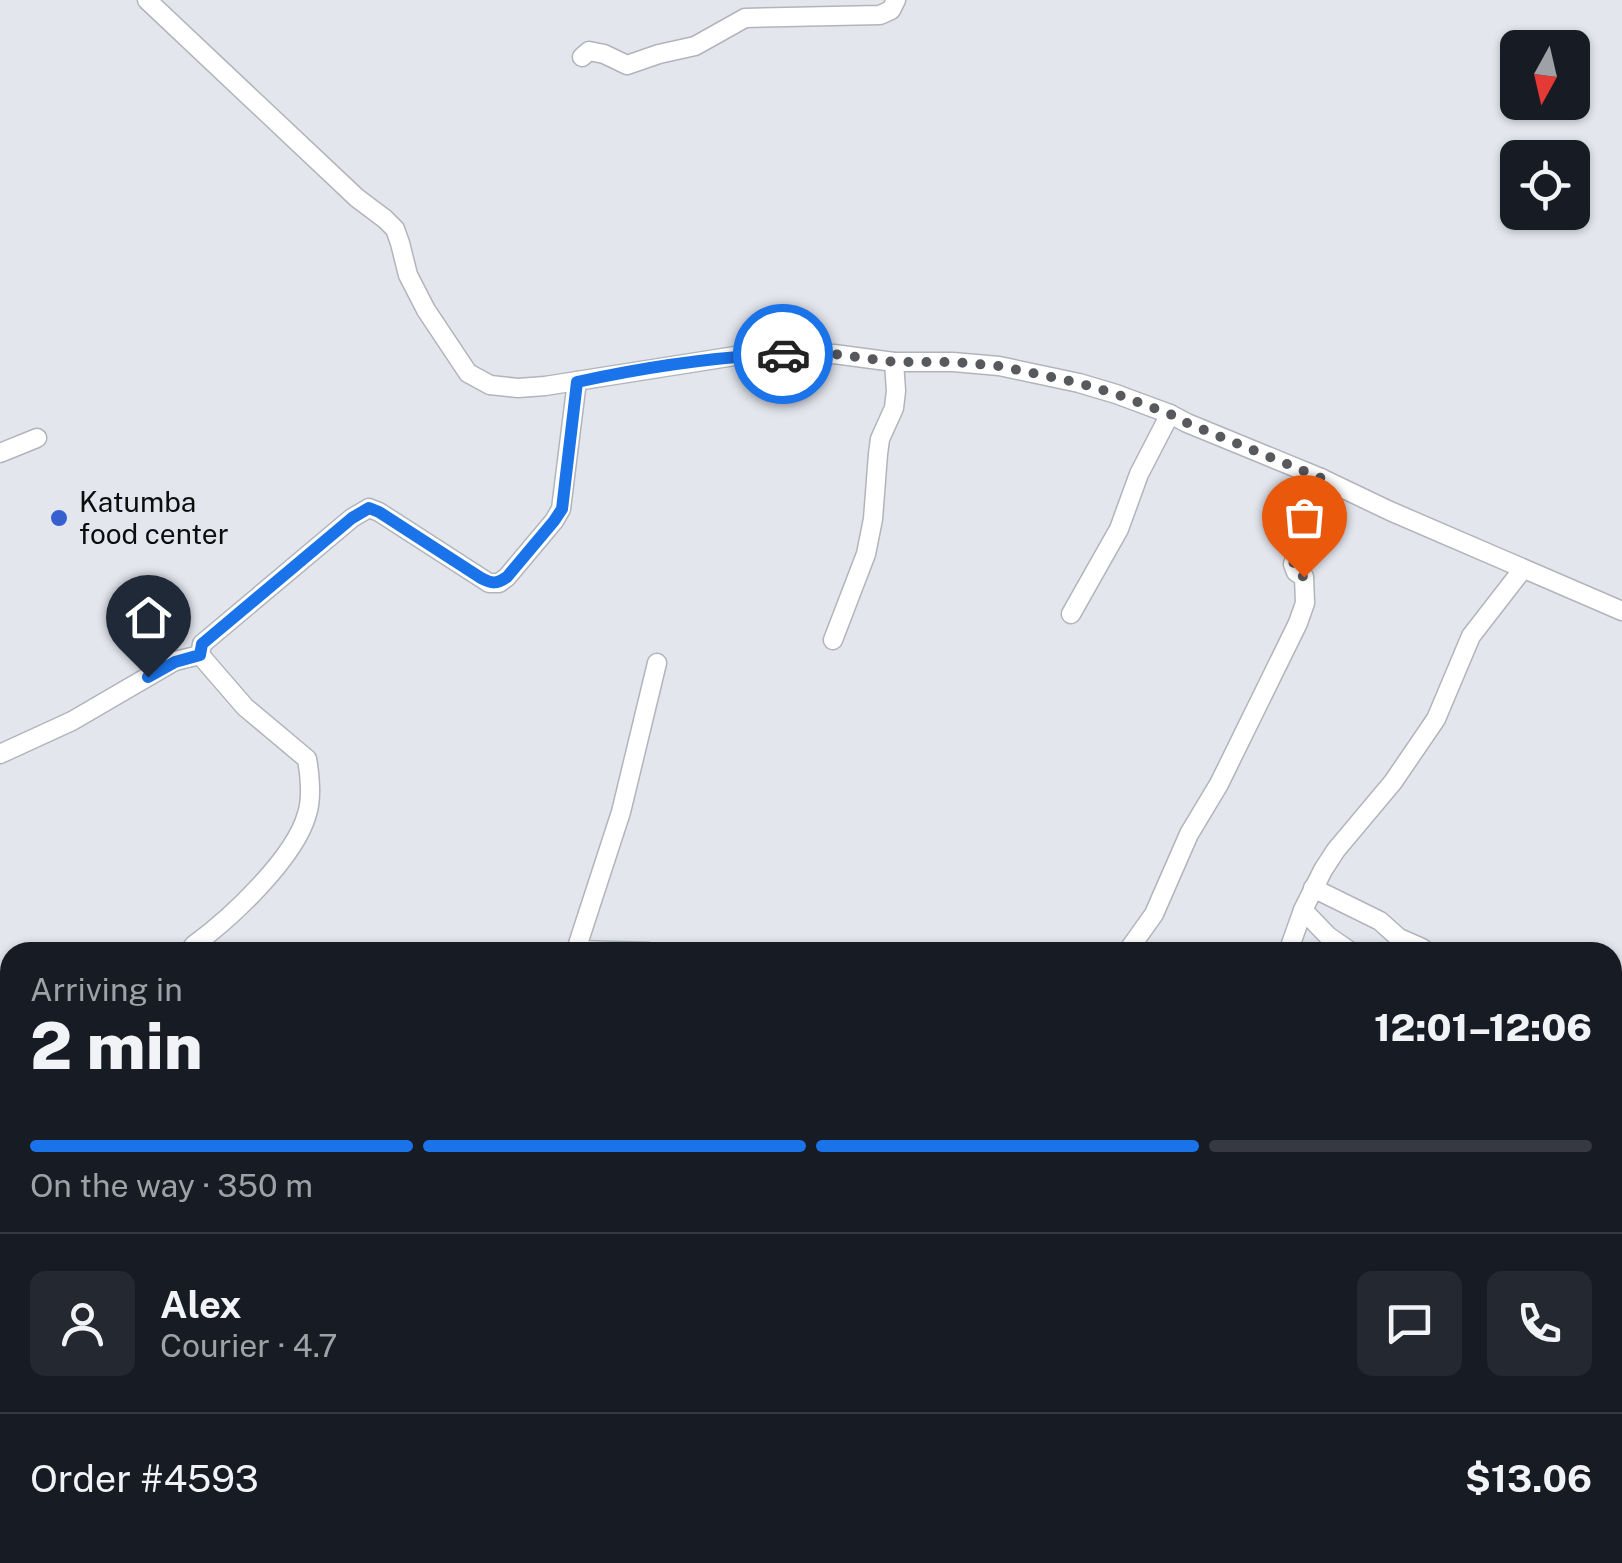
<!DOCTYPE html>
<meta charset="utf-8">
<style>
body{margin:0;font-family:"Public Sans",sans-serif;background:#242831;color:#f1f3f6;height:100vh;display:flex;flex-direction:column;font-size:38px;white-space:nowrap}
*{box-sizing:border-box;margin:0}
p{font-size:32px;color:#9ea1a6}
.icon{flex:none;width:55px;height:55px;fill:none;stroke:currentColor;stroke-width:2;stroke-linecap:round;stroke-linejoin:round}
.map{position:relative;flex:1;overflow:hidden}
.side{position:absolute;left:0px;top:942px;width:1622px;height:622px;display:flex;flex-direction:column;background:#171b24;border-radius:30px 30px 0 0;box-shadow:0 2px 8px #0004}
.side>*{flex:none}
.needle{width:65px;rotate:188deg}
.fabs{position:absolute;left:1500px;top:30px;display:grid;gap:20px}
.fabs a{display:grid;place-items:center;width:90px;height:90px;border-radius:15px;background:#171b24;box-shadow:0 2px 8px #0004;font-size:50px}
.pin{position:absolute;display:grid;place-items:center;width:85px;height:85px;color:#fff;margin:-102px -42px;border-radius:50% 50% 50% 0;rotate:-45deg;box-shadow:0 0 10px #0007}
.pin .icon{rotate:45deg}
.courier{position:absolute;display:grid;place-items:center;width:100px;height:100px;margin:-50px;border:8px solid #1a73e8;border-radius:50%;background:#fff;color:#222;box-shadow:0 2px 12px #0007}
.headline em{font-style:normal;font-weight:800}
.headline div{display:flex;flex-direction:column-reverse}
.headline{display:flex;align-items:center;justify-content:space-between;height:170px;padding:0 30px}
h1{font-size:65px;font-weight:800;line-height:75px}
.bar{display:grid;grid-template-columns:repeat(4,1fr);gap:15px 10px;align-content:center;height:120px;padding:0 30px}
.bar i{height:12px;border-radius:8px;background:#363941}
.bar .selected{background:#1a73e8}
.bar p{grid-column:span 4}
.line{display:flex;align-items:center;gap:25px;padding:0 30px;border-top:2px solid #363941}
.line div{flex:1}
.round{display:grid;place-items:center;flex:none;width:105px;height:105px;border-radius:15px;background:#242831}
.map>svg:first-child{display:block}
.lines{fill:none;stroke-linecap:round;stroke-linejoin:round}
.street-casing{stroke:#b2b4bb;stroke-width:21}
.street{stroke:#fff;stroke-width:18}
.done{stroke:#58595d;stroke-width:10;stroke-dasharray:0 18}
.route{stroke:#1a73e8;stroke-width:12}
.poi-dot{fill:#365fcf;stroke:#e4e6ee;stroke-width:4}
.labels{text-anchor:middle;stroke-width:9;stroke-linejoin:round;paint-order:stroke}
.poi-label{font-size:28px;fill:#0c0d0f;stroke:#e4e6ee;text-anchor:start}
</style>
<div class="map">
<svg width="1622" height="1563" viewBox="0 0 1622 1563">
<rect width="100%" height="100%" fill="#e4e6ee"/>
<g class="lines">
<g class="street-casing">
<g id="street">
<polyline points="147,0 357,198 385,219 395,229 400,243 408,275 426,310 468,373 490,385 518,388 545,386 735,356 834,354 894,362 953,362 999,366 1079,383 1116,394 1170,414 1187,423 1321,478 1390,511 1622,611"/>
<polyline points="582,57 589,51 604,54 627,65 659,54 695,46 745,18 880,15 891,10 896,0"/>
<polyline points="0,453 37,438"/>
<polyline points="1071,614 1119,529 1139,474 1170,414"/>
<polyline points="833,640 866,554 873,519 878,454 880,439 894,408 896,391 894,362"/>
<polyline points="0,754 72,721 175,661 200,655 202,644 352,518 369,508 379,512 489,583 499,583 507,577 554,521 561,509 577,381"/>
<polyline points="1313,888 1380,921 1399,938 1422,948"/>
<polyline points="1303,910 1328,936 1351,952"/>
<polyline points="576,950 621,812 657,663"/>
<path d="M 191,952 L 191,949 L 194,945 C 231,918 295,858 307,814 C 312,799 310,775 307,759 L 245,707 L 200,655"/>
<polyline points="575,952 576,950 649,952"/>
<polyline points="1127,952 1154,914 1189,834 1219,784 1298,623 1305,603 1304,577 1296,572 1293,564 1310,521 1321,478"/>
<polyline points="1288,952 1303,910 1323,870 1336,850 1393,782 1436,719 1471,636 1523,569"/>
<polyline points="0,1202 10,1205"/>
<polyline points="1612,1258 1622,1264"/>
<polyline points="0,1277 10,1348"/>
<polyline points="1612,1292 1622,1278"/>
<polyline points="50,1555 52,1563"/>
<polyline points="733,1555 743,1563"/>
<polyline points="1406,1555 1416,1563"/>
<polyline points="1544,1555 1554,1563"/>
<polyline points="678,1563 688,1555"/>
<polyline points="958,1563 961,1555"/>
<polyline points="1032,1563 1036,1555"/>
<polyline points="1310,1563 1315,1555"/>
</g>
</g>
<use href="#street" class="street"/>
</g>
<g class="lines">
<polyline class="done" points="783,354 834,354 894,362 954,362 999,366 1079,383 1116,394 1170,414 1187,423 1321,478 1310,521 1293,564 1296,572 1304,577"/>
<path class="route" d="M 148,677 L 175,662 L 200,655 L 202,644 L 352,518 L 369,508 L 379,512 L 481,578 C 492,584 497,584 507,577 L 554,521 L 562,509 L 577,382 C 645,367 713,357 783,354"/>
</g>
<circle class="poi-dot" cx="59" cy="518" r="10"/>
<g class="labels">
<g class="poi-label">
<text x="79" y="512">Katumba<tspan x="79" dy="32">food center</tspan></text>
</g>
</g>
</svg>
<div class="fabs">
<a><svg class="needle" viewBox="-14 -14 28 28"><path d="M0-13l5 13h-10z" fill="#e53935"/><path d="M0 13l5-13h-10z" fill="#9ea1a6"/></svg></a>
<a><svg class="icon" aria-label="locate" viewBox="0 0 24 24"><circle cx="12" cy="12" r="6"/><path d="M12 2v4M12 18v4M2 12h4M18 12h4"/></svg></a>
</div>
<div class="pin" style="left:1304px;top:577px;background:#ea580c"><svg class="icon" aria-label="bag" viewBox="0 0 24 24"><path d="M5 8h14l-1 12H6zM9 8a3 3 0 0 1 6 0"/></svg></div>
<div class="pin" style="left:148px;top:677px;background:#1f2937"><svg class="icon" aria-label="home" viewBox="0 0 24 24"><path d="M3 11l9-7 9 7M6 9v11h12V9"/></svg></div>
<div class="courier" style="left:783px;top:354px"><svg class="icon" aria-label="car" viewBox="0 0 24 24"><path d="M5 17H2v-5l4-1 3-4h7l3 4 3 1v5h-3M9 17h6M6 11h13"/><circle cx="7" cy="17" r="2"/><circle cx="17" cy="17" r="2"/></svg></div>
<section class="side">
<div class="headline"><div><h1>2 min</h1><p>Arriving in</p></div><em>12:01–12:06</em></div>
<div class="bar"><i class="selected"></i><i class="selected"></i><i class="selected"></i><i></i><p>On the way · 350 m</p></div>
<div class="line" style="height:180px"><a class="round"><svg class="icon" aria-label="person" viewBox="0 0 24 24"><circle cx="12" cy="8" r="4"/><path d="M4 21q1-7 8-7t8 7"/></svg></a><div><b>Alex</b><p>Courier · 4.7</p></div><a class="round"><svg class="icon" aria-label="chat" viewBox="0 0 24 24"><path d="M4 5h16v11H9l-5 4z"/></svg></a><a class="round"><svg class="icon" aria-label="phone" viewBox="0 0 24 24"><path d="M5 4h4l2 5-3 2q2 4 5 5l2-3 5 2v4C11 20 4 13 5 4z"/></svg></a></div>
<div class="line" style="height:130px"><div>Order #4593</div><b>$13.06</b></div>
</section>
</div>
